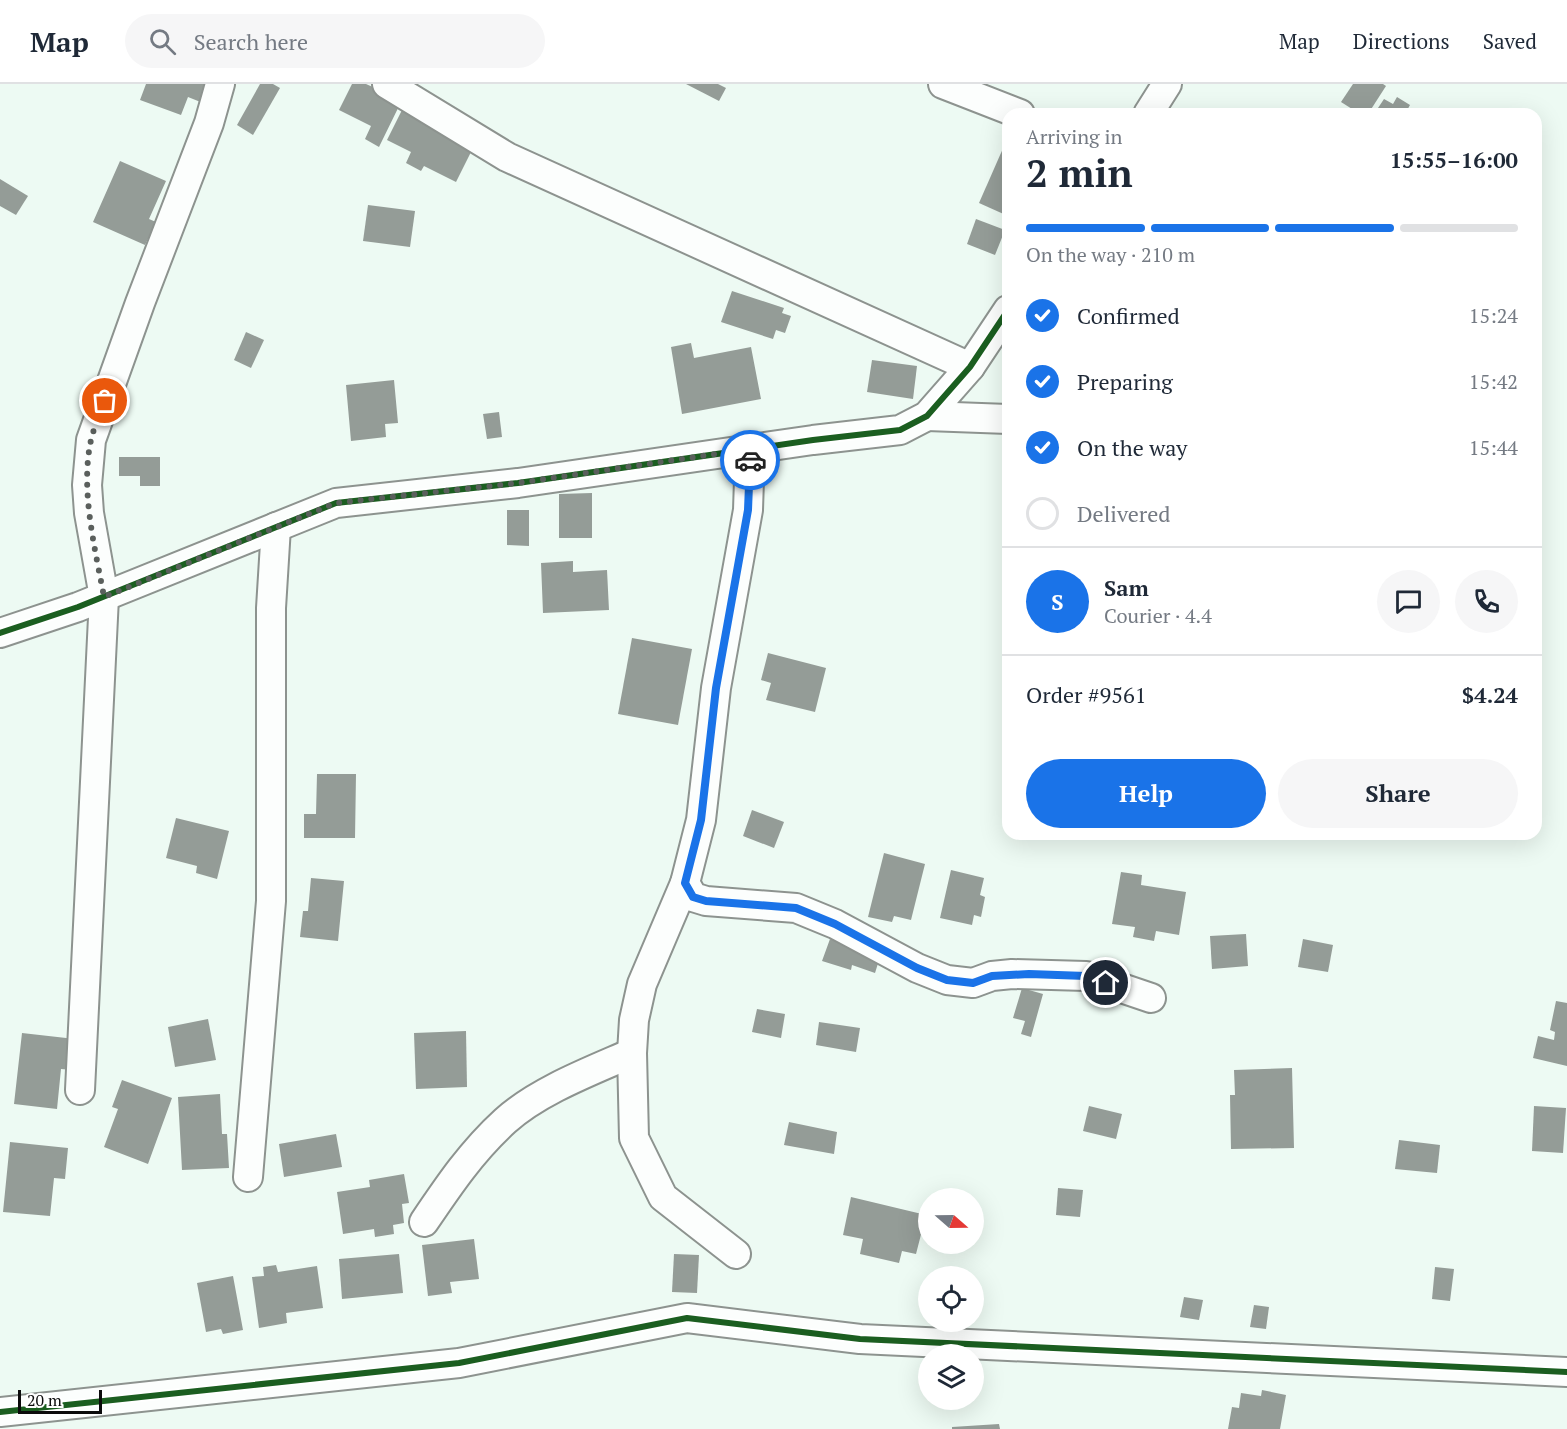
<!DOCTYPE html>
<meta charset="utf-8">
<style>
body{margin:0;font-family:"PT Serif",serif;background:#f6f6f7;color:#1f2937;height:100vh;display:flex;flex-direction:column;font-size:22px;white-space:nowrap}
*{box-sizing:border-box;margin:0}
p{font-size:20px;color:#747a83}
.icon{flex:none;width:33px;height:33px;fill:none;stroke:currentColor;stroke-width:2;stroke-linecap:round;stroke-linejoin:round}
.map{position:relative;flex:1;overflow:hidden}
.drawer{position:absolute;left:1002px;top:24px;width:540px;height:732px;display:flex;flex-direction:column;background:#fff;border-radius:18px;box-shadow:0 6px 24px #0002}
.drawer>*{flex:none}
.needle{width:39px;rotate:110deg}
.controls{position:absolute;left:918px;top:1104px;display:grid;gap:12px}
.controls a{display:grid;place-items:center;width:66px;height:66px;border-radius:50%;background:#fff;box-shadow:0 6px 24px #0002;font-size:30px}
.scale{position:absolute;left:18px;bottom:15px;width:84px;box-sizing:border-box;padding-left:6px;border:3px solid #0b0b0b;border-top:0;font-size:16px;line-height:21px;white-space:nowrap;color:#0b0b0b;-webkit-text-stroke:4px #fff;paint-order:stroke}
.pin{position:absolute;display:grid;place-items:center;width:51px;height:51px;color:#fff;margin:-26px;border:3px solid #fff;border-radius:50%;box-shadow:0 2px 6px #0007}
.courier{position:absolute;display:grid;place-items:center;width:60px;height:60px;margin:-30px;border:4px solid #1a73e8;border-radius:50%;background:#fff;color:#222;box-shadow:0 2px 8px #0007}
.overview em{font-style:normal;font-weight:700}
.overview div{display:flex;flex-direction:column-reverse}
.overview{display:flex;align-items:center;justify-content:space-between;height:102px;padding:0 24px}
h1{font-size:39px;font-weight:700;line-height:45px}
.bar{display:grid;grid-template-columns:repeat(4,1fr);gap:9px 6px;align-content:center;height:72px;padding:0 24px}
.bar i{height:8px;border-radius:4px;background:#e0e1e3}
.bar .on{background:#1a73e8}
.bar p{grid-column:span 4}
.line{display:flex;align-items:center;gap:15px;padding:0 24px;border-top:2px solid #e0e1e3}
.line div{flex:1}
.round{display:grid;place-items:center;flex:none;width:63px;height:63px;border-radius:32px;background:#f6f6f7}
ol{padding:0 24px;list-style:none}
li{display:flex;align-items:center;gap:18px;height:66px}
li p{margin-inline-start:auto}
li .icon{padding:6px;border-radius:50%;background:#1a73e8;color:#fff;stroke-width:4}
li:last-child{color:#747a83}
li i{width:33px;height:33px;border:3px solid #e0e1e3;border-radius:50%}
.button{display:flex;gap:12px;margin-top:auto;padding:12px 24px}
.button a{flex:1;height:69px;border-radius:36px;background:#1a73e8;color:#fff;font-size:24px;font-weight:700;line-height:69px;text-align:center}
.button a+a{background:#f6f6f7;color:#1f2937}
header{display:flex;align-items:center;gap:36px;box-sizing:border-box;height:84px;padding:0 30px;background:#fff;border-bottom:2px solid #e0e1e3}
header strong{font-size:28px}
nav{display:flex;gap:33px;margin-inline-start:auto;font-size:21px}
.search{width:420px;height:54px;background:#f6f6f7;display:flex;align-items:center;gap:15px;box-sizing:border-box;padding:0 21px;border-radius:33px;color:#747a83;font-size:22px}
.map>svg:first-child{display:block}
.building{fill:#949c97}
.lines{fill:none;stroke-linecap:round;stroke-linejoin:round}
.minor-casing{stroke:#8d938f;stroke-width:32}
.minor{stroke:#fcfefd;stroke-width:28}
.cycleway-casing{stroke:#fff;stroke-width:10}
.cycleway{stroke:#1b5e20;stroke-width:6}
.done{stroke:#5a5f5c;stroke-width:6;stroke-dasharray:0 10.8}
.route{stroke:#1a73e8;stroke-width:8}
</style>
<header>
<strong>Map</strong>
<div class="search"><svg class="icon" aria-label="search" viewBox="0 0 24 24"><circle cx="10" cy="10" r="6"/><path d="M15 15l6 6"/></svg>Search here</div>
<nav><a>Map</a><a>Directions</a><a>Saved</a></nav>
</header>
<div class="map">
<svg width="1567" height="1345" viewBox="0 0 1567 1345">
<rect width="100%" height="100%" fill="#edfaf3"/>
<g class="building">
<polygon points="146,0 210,0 203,19 188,13 181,31 140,16"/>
<polygon points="260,0 273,0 280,4 253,51 237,41"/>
<polygon points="352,0 366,0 402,16 379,63 365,55 371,42 339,26"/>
<polygon points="686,0 718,0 726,4 719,17"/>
<polygon points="1353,0 1383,0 1386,2 1368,30 1360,30 1341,18"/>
<polygon points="1397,13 1410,21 1405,30 1374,30 1384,15 1393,20"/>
<polygon points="404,22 475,60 456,98 424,82 421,87 406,79 411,68 387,56"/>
<polygon points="1008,53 1008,132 979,119"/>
<polygon points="120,77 166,97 149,135 156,138 145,161 93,138"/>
<polygon points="0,95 28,112 16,131 0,122"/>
<polygon points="368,121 415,127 410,163 363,157"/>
<polygon points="976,135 1005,146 995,171 967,160"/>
<polygon points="732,207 784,224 782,229 791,232 785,249 776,246 773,255 721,238"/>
<polygon points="246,248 264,256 251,284 234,276"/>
<polygon points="691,259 694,274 751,263 761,315 682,330 671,263"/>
<polygon points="872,276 917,282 913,315 867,308"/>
<polygon points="394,296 398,339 385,340 386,353 351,357 346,301"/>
<polygon points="499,328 502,353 487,355 483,330"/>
<polygon points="119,373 160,373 160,402 140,402 140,392 119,392"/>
<polygon points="592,409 592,454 559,454 559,410"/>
<polygon points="507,426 529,426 529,462 507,461"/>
<polygon points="573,477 573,488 607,486 609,526 543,529 541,479"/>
<polygon points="632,554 692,565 678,641 618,630"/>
<polygon points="768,569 826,584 815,628 766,616 771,599 761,596"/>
<polygon points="317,690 356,690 355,754 304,754 304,730 316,730"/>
<polygon points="752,726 784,738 774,764 743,752"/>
<polygon points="176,734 229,747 217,795 196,789 197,782 166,774"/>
<polygon points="884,769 925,780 911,836 894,832 892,838 868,833"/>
<polygon points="951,786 984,794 980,811 985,813 981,833 974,831 972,841 940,834"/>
<polygon points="1121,788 1142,791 1141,801 1186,808 1179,851 1156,847 1154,857 1133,853 1135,843 1112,840"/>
<polygon points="311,794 344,797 338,857 300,853 303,827 308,827"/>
<polygon points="1246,850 1248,882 1212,885 1210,852"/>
<polygon points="830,855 880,873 875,889 852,881 851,886 822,877"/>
<polygon points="1303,855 1333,861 1328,888 1298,883"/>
<polygon points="1022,904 1043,910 1031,953 1021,950 1025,937 1013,934"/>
<polygon points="1556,917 1567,919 1567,982 1533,974 1538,952 1554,956 1555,948 1550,946"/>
<polygon points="757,925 785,930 781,954 752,948"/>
<polygon points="208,935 216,976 175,983 168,943"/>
<polygon points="819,938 860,944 856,968 816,961"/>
<polygon points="466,947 467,1003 416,1005 414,949"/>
<polygon points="22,949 75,955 72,986 61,985 57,1025 14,1020"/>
<polygon points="1292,984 1294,1064 1231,1065 1230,1011 1235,1011 1234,986"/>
<polygon points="122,996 172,1014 148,1080 104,1063 118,1025 112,1023"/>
<polygon points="220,1010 222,1050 227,1050 229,1084 182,1086 178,1013"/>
<polygon points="1089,1022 1122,1030 1116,1055 1083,1047"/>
<polygon points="1534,1022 1566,1024 1563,1069 1532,1067"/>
<polygon points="789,1038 837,1048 834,1070 784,1061"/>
<polygon points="336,1050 342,1083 284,1093 279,1060"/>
<polygon points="1399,1056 1440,1061 1437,1089 1395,1085"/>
<polygon points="10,1058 68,1064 65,1095 54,1094 50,1132 3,1128"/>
<polygon points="404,1090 409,1119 402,1120 404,1139 393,1141 394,1150 375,1153 374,1145 343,1150 337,1108 370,1103 369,1096"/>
<polygon points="1058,1104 1083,1106 1080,1133 1056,1131"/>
<polygon points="851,1113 926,1131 916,1170 902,1167 899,1179 860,1170 863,1155 843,1151"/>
<polygon points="474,1155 479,1195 450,1198 452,1209 428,1212 422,1161"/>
<polygon points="399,1170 403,1209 342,1215 339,1175"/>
<polygon points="674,1170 699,1171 697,1209 672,1208"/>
<polygon points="276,1181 278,1188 317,1182 323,1224 286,1229 287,1239 259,1244 252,1193 264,1192 263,1183"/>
<polygon points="1435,1183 1454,1185 1450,1217 1432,1215"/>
<polygon points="233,1192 243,1246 223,1250 221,1245 206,1248 197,1199"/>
<polygon points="1184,1213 1203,1216 1199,1236 1180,1233"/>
<polygon points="1254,1221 1269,1223 1266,1245 1250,1243"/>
<polygon points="1262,1306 1286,1311 1280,1345 1228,1345 1232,1323 1239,1324 1241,1309 1261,1312"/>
<polygon points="999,1340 1000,1345 952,1345 952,1343"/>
</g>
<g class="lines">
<g class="minor-casing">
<g id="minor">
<polyline points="387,0 507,73 970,283"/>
<polyline points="943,0 1020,30"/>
<polyline points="1148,30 1167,0"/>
<polyline points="927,332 1008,335"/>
<polyline points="0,549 78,523 336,419 518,399 813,356 900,346 927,332 970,283 1008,226"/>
<polyline points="685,799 693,813 706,817 796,824 835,840 917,884 947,896 973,899 992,892 1012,890 1086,892 1151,914"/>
<polyline points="80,1006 104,513 89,429 87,401 91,356 140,219 209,39 220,0"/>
<polyline points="248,1093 271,817 271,524 276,443"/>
<path d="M 424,1138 C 449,1101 472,1067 505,1037 C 538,1007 591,987 632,969"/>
<polyline points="736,1170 663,1113 634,1054 632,969 634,936 642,900 685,799 701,736 716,604 748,426 750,365"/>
<polyline points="0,1328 459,1279 687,1234 860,1255 1567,1288"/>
</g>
</g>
<use href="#minor" class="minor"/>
<g class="cycleway-casing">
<g id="cycleway">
<polyline points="0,549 78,523 336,419 518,399 813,356 900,346 927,332 970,283 1008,226"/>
<polyline points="0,1328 459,1279 687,1234 860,1255 1567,1288"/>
</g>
</g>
<use href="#cycleway" class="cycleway"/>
</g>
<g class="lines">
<path class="done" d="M 105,317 C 100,330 94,343 91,356 C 80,406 95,464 104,513 L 336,419 L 518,399 L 750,365 L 750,376"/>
<polyline class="route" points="750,376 748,426 716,604 701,736 685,799 693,813 706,817 796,824 835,840 917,884 947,896 973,899 992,892 1029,890 1086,892 1106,899"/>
</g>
</svg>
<div class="controls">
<a><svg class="needle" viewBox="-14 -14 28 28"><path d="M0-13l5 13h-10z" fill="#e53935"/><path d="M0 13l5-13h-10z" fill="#747a83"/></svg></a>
<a><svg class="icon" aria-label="locate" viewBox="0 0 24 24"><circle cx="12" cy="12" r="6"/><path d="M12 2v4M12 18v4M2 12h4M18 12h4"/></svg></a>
<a><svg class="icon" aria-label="layers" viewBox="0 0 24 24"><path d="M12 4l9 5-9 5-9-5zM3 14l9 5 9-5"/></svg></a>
</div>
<div class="scale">20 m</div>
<div class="pin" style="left:105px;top:317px;background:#ea580c"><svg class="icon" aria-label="bag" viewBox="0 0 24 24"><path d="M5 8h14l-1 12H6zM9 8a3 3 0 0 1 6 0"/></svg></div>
<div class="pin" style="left:1106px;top:899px;background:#1f2937"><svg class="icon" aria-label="home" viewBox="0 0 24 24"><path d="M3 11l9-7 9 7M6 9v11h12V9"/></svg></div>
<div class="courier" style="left:750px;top:376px"><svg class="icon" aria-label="car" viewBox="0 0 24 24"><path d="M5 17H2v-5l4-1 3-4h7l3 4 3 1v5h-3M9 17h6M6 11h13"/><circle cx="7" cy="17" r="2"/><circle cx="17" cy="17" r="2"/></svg></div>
<section class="drawer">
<div class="overview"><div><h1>2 min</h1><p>Arriving in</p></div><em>15:55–16:00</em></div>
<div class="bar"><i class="on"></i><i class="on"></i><i class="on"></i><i></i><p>On the way · 210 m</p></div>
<ol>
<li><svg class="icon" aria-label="check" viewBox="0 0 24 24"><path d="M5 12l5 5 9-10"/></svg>Confirmed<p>15:24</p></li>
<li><svg class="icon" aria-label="check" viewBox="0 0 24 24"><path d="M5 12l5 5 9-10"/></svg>Preparing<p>15:42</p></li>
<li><svg class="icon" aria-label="check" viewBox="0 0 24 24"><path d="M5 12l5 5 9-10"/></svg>On the way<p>15:44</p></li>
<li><i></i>Delivered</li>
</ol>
<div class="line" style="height:108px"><b class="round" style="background:#1a73e8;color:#fff">S</b><div><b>Sam</b><p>Courier · 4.4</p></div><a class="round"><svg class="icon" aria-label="chat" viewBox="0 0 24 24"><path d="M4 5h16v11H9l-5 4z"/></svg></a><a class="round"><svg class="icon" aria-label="phone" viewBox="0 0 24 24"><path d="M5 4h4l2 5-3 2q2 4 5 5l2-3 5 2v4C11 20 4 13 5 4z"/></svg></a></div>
<div class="line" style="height:78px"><div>Order #9561</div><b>$4.24</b></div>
<div class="button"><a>Help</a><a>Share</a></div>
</section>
</div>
